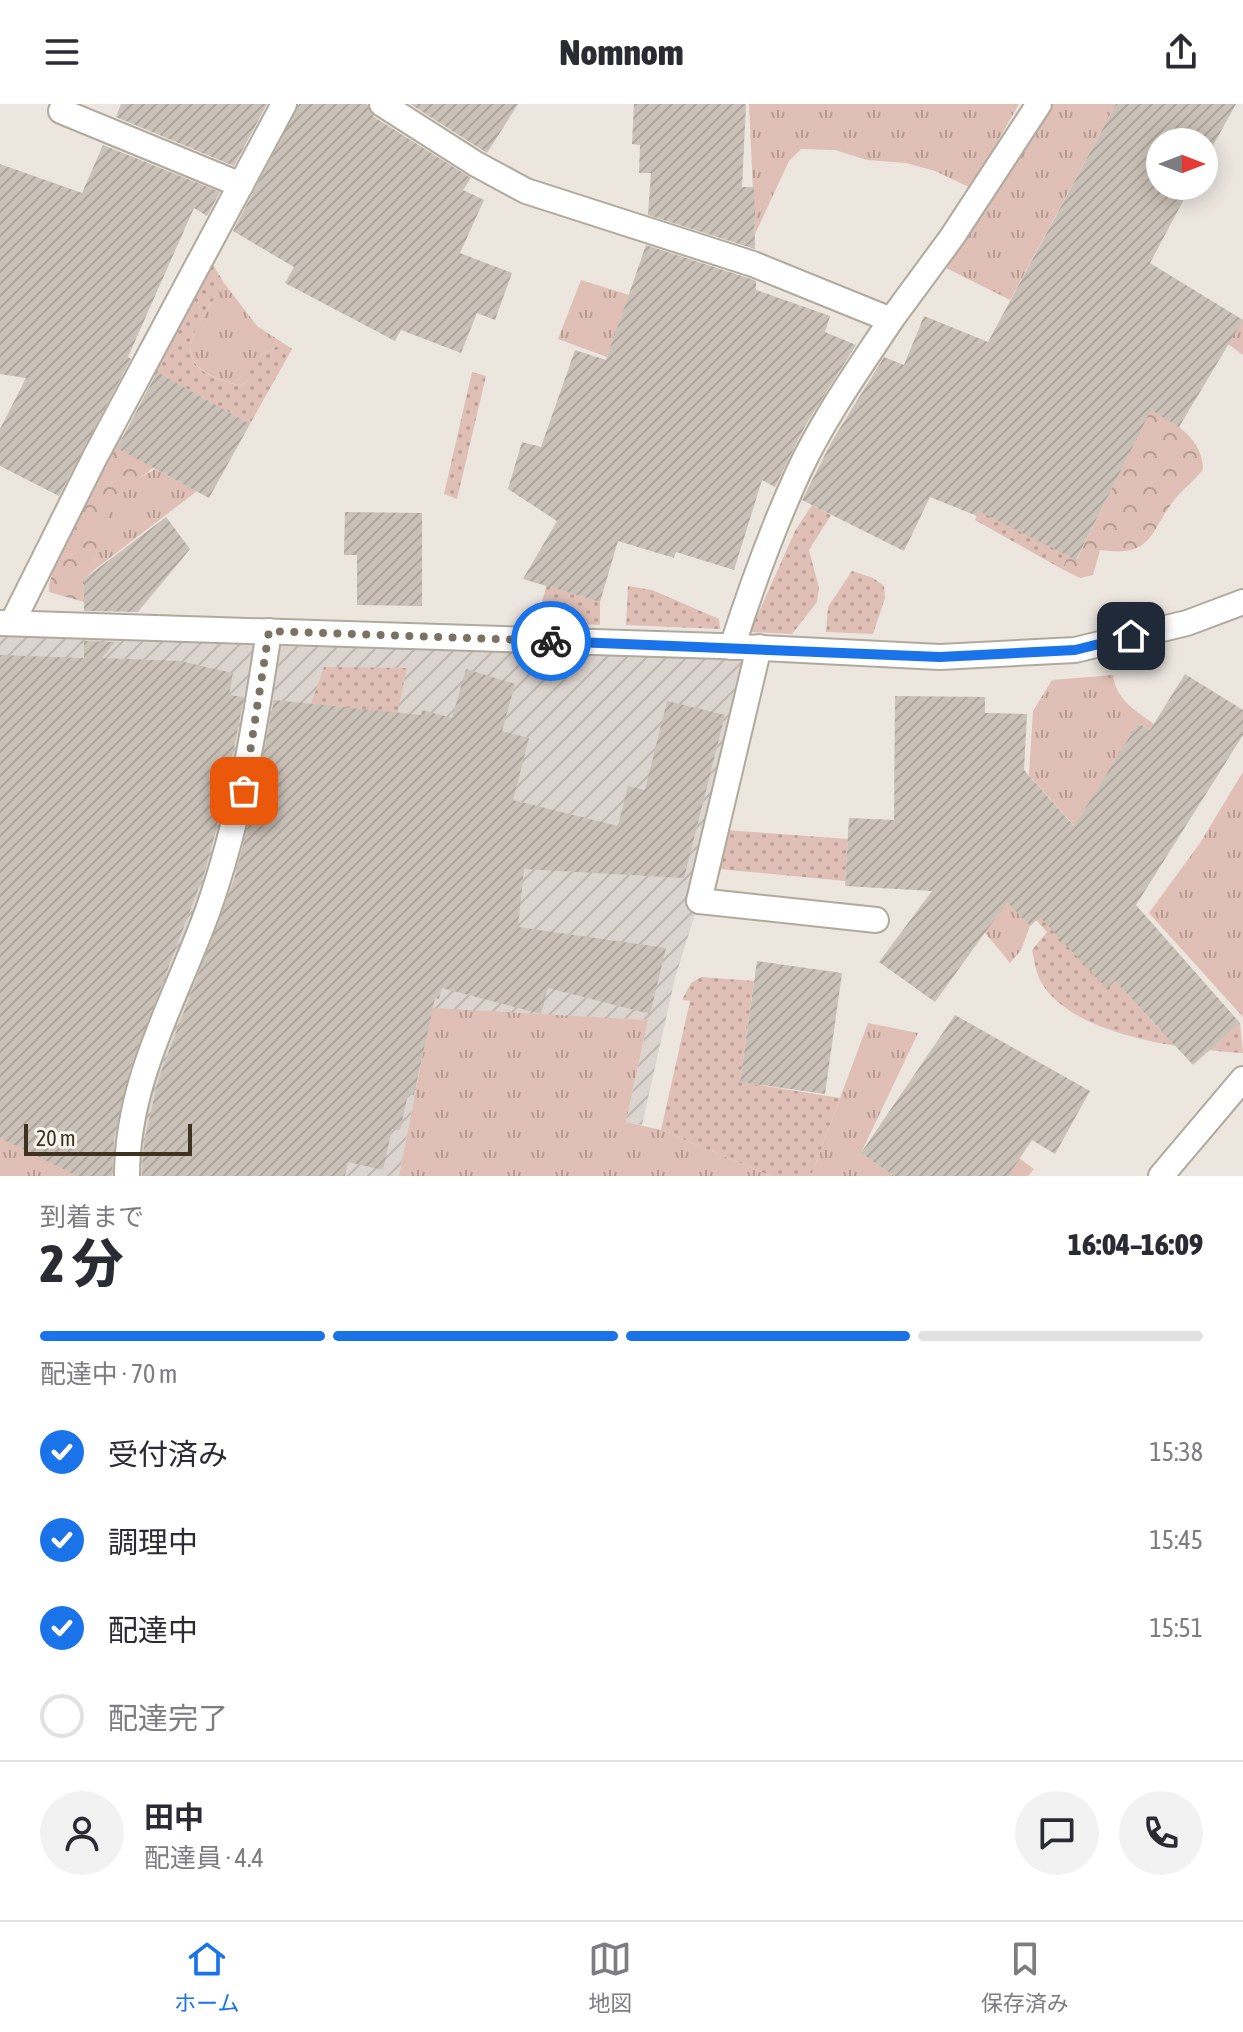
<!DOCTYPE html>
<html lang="ja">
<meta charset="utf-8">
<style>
body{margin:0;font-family:"Asap Condensed","Noto Sans JP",sans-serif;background:#f2f2f3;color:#2b2b33;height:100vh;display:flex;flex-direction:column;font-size:30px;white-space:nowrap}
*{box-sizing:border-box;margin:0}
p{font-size:26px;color:#7c7c81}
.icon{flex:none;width:44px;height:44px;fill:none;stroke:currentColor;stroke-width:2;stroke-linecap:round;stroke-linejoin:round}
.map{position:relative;height:1072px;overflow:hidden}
.details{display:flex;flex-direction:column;background:#fff;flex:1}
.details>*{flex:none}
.needle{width:52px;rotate:90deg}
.tools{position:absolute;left:1146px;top:24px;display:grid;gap:16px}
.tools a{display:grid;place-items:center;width:72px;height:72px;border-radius:50%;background:#fff;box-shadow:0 4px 20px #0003;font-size:40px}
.scale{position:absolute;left:24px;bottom:20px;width:168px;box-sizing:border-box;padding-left:8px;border:4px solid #3d331f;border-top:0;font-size:22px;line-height:28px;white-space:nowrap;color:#3d331f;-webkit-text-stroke:6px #f8f4f0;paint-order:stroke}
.pin{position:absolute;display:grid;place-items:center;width:68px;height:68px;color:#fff;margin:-34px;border-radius:16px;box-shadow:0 4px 12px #0006}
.courier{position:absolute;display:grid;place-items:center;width:80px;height:80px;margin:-40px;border:6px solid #1a73e8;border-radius:50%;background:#fff;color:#222;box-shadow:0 2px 10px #0007}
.headline em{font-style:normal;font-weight:800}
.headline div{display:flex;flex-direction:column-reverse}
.headline{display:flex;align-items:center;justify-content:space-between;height:136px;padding:0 40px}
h1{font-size:52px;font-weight:800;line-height:60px}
.bar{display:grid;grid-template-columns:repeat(4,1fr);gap:12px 8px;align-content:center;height:96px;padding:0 40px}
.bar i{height:10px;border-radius:6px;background:#e1e1e2}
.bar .active{background:#1a73e8}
.bar p{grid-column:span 4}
.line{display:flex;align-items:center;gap:20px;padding:0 40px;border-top:2px solid #e1e1e2}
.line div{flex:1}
.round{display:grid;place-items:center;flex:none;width:84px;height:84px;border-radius:42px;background:#f2f2f3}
ol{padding:0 40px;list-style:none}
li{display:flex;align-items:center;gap:24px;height:88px}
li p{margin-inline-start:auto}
li .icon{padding:8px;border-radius:50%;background:#1a73e8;color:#fff;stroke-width:4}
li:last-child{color:#7c7c81}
li i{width:44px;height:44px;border:4px solid #e1e1e2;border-radius:50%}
header{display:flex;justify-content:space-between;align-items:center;height:104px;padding:0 40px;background:#fff;font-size:36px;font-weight:800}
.dock{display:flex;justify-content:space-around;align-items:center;height:112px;border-top:2px solid #e1e1e2;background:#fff;font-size:22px;color:#7c7c81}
.dock a{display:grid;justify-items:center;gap:4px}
.dock .active{color:#1a73e8}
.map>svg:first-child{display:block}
.industrial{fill:url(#industrial-furrows)}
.grass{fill:url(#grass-tufts)}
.forest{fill:url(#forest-crowns)}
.garden{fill:url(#garden-dots)}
.building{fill:url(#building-hatch)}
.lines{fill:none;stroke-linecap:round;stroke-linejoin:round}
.minor-casing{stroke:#b0a99e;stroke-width:28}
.minor{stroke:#fff;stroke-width:24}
.done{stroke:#7a7262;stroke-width:8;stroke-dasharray:0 14.4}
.route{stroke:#1a73e8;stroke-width:10}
</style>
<header><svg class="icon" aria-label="menu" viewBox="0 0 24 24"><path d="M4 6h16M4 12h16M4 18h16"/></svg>Nomnom<svg class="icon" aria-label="share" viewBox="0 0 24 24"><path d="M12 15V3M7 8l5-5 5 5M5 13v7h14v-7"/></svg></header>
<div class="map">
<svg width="1243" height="1072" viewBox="0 0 1243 1072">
<defs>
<pattern id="industrial-furrows" width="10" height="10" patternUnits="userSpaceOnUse" patternTransform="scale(2)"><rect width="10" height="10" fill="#dcd4ce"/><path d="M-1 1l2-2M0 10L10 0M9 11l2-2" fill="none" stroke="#beb6b0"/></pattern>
<pattern id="grass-tufts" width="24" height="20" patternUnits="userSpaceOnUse" patternTransform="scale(2)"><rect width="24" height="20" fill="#dfbfb6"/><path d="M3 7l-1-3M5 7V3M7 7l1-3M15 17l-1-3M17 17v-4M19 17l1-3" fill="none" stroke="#b69c93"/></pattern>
<pattern id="forest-crowns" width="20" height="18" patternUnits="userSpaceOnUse" patternTransform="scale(2)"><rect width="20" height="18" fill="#dfbfb6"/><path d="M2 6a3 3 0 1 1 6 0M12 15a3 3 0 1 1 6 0" fill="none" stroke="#b69c93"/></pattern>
<pattern id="garden-dots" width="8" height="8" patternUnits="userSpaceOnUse" patternTransform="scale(2)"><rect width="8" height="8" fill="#dfbfb6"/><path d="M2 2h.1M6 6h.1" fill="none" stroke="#b69c93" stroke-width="1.8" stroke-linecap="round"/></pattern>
<pattern id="building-hatch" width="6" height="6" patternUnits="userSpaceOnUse" patternTransform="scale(2)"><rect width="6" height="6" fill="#cac1b8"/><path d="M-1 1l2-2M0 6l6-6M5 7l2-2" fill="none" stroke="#aea69e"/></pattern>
</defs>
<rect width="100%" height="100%" fill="#ece6df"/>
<polygon class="industrial" points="0,519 759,543 699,797 675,874 642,1021 626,1018 648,916 432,905 399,1072 77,1072 0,1034"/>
<g class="grass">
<polygon points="749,0 1019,0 971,84 935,67 906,59 867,56 835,46 801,45 789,57 755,130"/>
<polygon points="1053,0 1116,0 1010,196 946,164"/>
<polygon points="581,176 629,191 607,253 558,235"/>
<path d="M 224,179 L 257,222 L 283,239 L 259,252 L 248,276 L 241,282 C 160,261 194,229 224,179 Z"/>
<polygon points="1243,215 1243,251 1228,240"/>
<path d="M 155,365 L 197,387 L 94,466 C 93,438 107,401 129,381 C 136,375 147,370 155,365 Z"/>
<path d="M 1113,571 C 1116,596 1135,606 1154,620 L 1150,626 L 1138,619 L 1093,692 L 1079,727 L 1029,671 L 1033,607 L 1052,576 Z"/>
<polygon points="1243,668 1243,913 1149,809 1200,739"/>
<polygon points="993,783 1030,822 1021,846 1010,859 959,797"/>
<polygon points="432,904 648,916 626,1018 661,1026 771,1072 399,1072"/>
<polygon points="868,919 918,929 861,1049 894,1072 811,1072"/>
<polygon points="0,1034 77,1072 0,1072"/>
<polygon points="991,1034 1034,1065 1028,1072 965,1072"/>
</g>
<g class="forest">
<path d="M 1145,303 C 1171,316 1203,333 1203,365 C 1194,378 1181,386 1172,399 C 1148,433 1150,453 1100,446 L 1093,471 L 1080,474 L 1062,465 L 1068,451 L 1077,455 L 1128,351 Z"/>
<path d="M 117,330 L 163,352 C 154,367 143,370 130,381 C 109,398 93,440 94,466 L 84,475 L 84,498 L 49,488 L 49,480 L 66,428 Z"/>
</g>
<g class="garden">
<path d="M 212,159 L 224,179 C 194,229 160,262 241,282 L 248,276 L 248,265 L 259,252 L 283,239 L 292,245 L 250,320 L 173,277 L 170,282 L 153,271 Z"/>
<polygon points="472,268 486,272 457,395 444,390"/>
<polygon points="602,297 550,483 600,498 600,521 542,518 542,497"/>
<polygon points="1022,308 1068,451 1062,465 975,416"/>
<polygon points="812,401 831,411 809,446 819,484 817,498 792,530 750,528 795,427"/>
<polygon points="852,467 873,474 884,482 885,494 873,530 826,528 828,503"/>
<polygon points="628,482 652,486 719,515 720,525 626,521"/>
<polygon points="324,563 407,564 397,610 311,600"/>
<polygon points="725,726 848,735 845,777 719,765"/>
<path d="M 1104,754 L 1115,877 L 1161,927 L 1183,906 L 1215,941 L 1240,919 L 1243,949 C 1187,946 1069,932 1040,876 C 1036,868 1034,855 1032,846 L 1047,828 L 1036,816 Z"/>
<polygon points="701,873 754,877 740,978 840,994 811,1072 771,1072 661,1026 690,897 682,896 691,879"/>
</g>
<g class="building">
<polygon points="121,0 267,0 234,62 116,13"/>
<polygon points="299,0 367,0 374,13 471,74 463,86 484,96 460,149 512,169 495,216 477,209 461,249 401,226 395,237 285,179 294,163 233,127"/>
<polygon points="410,0 518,0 487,49"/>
<polygon points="634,0 746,0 742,83 754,83 755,145 648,111 651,69 639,69 640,41 632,40"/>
<polygon points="1116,0 1236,0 1204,58 1204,38 1160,38 1160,82 1191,82 1150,159 1243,216 1179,323 1151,306 1076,456 979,407 977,412 930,393 904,447 802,396 832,337 884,253 904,261 924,212 988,238"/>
<polygon points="103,41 220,88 207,112 194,104 128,253 131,255 59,392 0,362 0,325 26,274 0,270 0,60 82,89"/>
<polygon points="646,141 748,174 756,177 756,186 830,212 825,228 856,241 805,322 775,383 762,376 734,466 676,448 674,454 618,437 600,498 523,475 557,417 508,385 522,338 541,343 575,246 606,256"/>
<polygon points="157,268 250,320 209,394 117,344"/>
<polygon points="345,408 422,409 422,502 357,501 357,451 344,451"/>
<polygon points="166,413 190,445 138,508 84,507 84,475"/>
<polygon points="84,537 115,538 102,554 180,557 233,569 229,591 244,593 223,699 205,767 130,965 114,1034 112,1072 77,1072 0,1034 0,551 84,554"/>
<polygon points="466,565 515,580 502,627 529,634 513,696 618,722 628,682 645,686 667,597 725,611 684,774 524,765 518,823 666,844 650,910 548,884 541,910 442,884 439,895 435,894 414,991 408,990 400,1026 392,1025 383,1066 348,1058 345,1072 142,1072 144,1038 159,973 234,776 252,706 274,596 421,611 422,606 452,614"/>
<polygon points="1185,570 1243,606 1243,631 1136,801 1240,919 1193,961 1115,877 1107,885 1040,813 1030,822 1007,798 935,898 879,858 932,787 845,782 849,714 894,716 895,592 985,593 985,609 1027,610 1024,666 1074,722 1138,619 1150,626"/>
<polygon points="757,857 842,869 825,990 740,978"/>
<polygon points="955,911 1090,987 1055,1050 1032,1036 1008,1072 894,1072 861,1049"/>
</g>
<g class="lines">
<g class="minor-casing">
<g id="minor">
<path d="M 382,0 L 476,60 L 526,87 L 753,160 L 891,216 C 858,266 823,315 798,369 C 772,426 751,484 732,543"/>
<polyline points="61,7 241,81"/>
<polyline points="891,216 952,133 1039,0"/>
<polyline points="0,519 720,542 940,553 1075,546 1187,519 1243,498"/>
<polyline points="12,519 95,353 284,0"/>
<polyline points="759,543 699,797 876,816"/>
<path d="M 127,1072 C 127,975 176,895 208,806 C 240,715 255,622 269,527"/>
<polyline points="1161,1072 1243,975"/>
</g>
</g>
<use href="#minor" class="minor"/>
</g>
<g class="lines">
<polyline class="done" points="244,687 269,527 551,537"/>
<polyline class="route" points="551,537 940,553 1075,546 1131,532"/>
</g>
</svg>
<div class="tools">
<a><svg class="needle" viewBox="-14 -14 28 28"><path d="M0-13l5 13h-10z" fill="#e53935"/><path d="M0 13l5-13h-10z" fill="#7c7c81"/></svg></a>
</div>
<div class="scale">20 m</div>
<div class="pin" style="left:244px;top:687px;background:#ea580c"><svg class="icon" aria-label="bag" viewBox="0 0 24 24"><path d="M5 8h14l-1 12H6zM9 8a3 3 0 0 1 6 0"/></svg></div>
<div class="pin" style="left:1131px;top:532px;background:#1f2937"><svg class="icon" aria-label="home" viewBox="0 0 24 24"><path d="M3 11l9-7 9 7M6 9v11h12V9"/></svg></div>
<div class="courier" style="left:551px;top:537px"><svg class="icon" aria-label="bike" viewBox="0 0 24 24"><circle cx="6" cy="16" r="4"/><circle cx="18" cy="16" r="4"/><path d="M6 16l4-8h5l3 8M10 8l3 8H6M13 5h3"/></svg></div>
</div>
<section class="details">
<div class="headline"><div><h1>2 分</h1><p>到着まで</p></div><em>16:04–16:09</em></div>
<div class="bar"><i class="active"></i><i class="active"></i><i class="active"></i><i></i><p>配達中 · 70 m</p></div>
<ol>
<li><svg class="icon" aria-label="check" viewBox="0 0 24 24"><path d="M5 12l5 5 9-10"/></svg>受付済み<p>15:38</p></li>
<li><svg class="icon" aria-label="check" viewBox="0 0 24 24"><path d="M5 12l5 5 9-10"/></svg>調理中<p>15:45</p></li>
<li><svg class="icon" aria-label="check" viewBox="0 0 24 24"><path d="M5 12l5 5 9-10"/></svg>配達中<p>15:51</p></li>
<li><i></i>配達完了</li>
</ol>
<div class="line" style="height:144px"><a class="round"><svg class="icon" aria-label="person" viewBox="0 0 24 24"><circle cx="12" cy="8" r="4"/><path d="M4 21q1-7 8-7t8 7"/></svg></a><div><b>田中</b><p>配達員 · 4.4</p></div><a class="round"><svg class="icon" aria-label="chat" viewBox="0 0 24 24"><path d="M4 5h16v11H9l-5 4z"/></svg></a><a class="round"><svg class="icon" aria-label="phone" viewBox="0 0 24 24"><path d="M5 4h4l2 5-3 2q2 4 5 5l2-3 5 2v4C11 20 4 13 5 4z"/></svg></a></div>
</section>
<nav class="dock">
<a class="active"><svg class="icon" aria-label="home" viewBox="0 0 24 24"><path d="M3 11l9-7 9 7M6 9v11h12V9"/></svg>ホーム</a>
<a><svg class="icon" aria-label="map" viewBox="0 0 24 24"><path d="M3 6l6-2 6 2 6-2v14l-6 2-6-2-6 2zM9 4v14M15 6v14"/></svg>地図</a>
<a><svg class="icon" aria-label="saved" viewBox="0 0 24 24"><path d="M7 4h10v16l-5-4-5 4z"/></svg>保存済み</a>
</nav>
